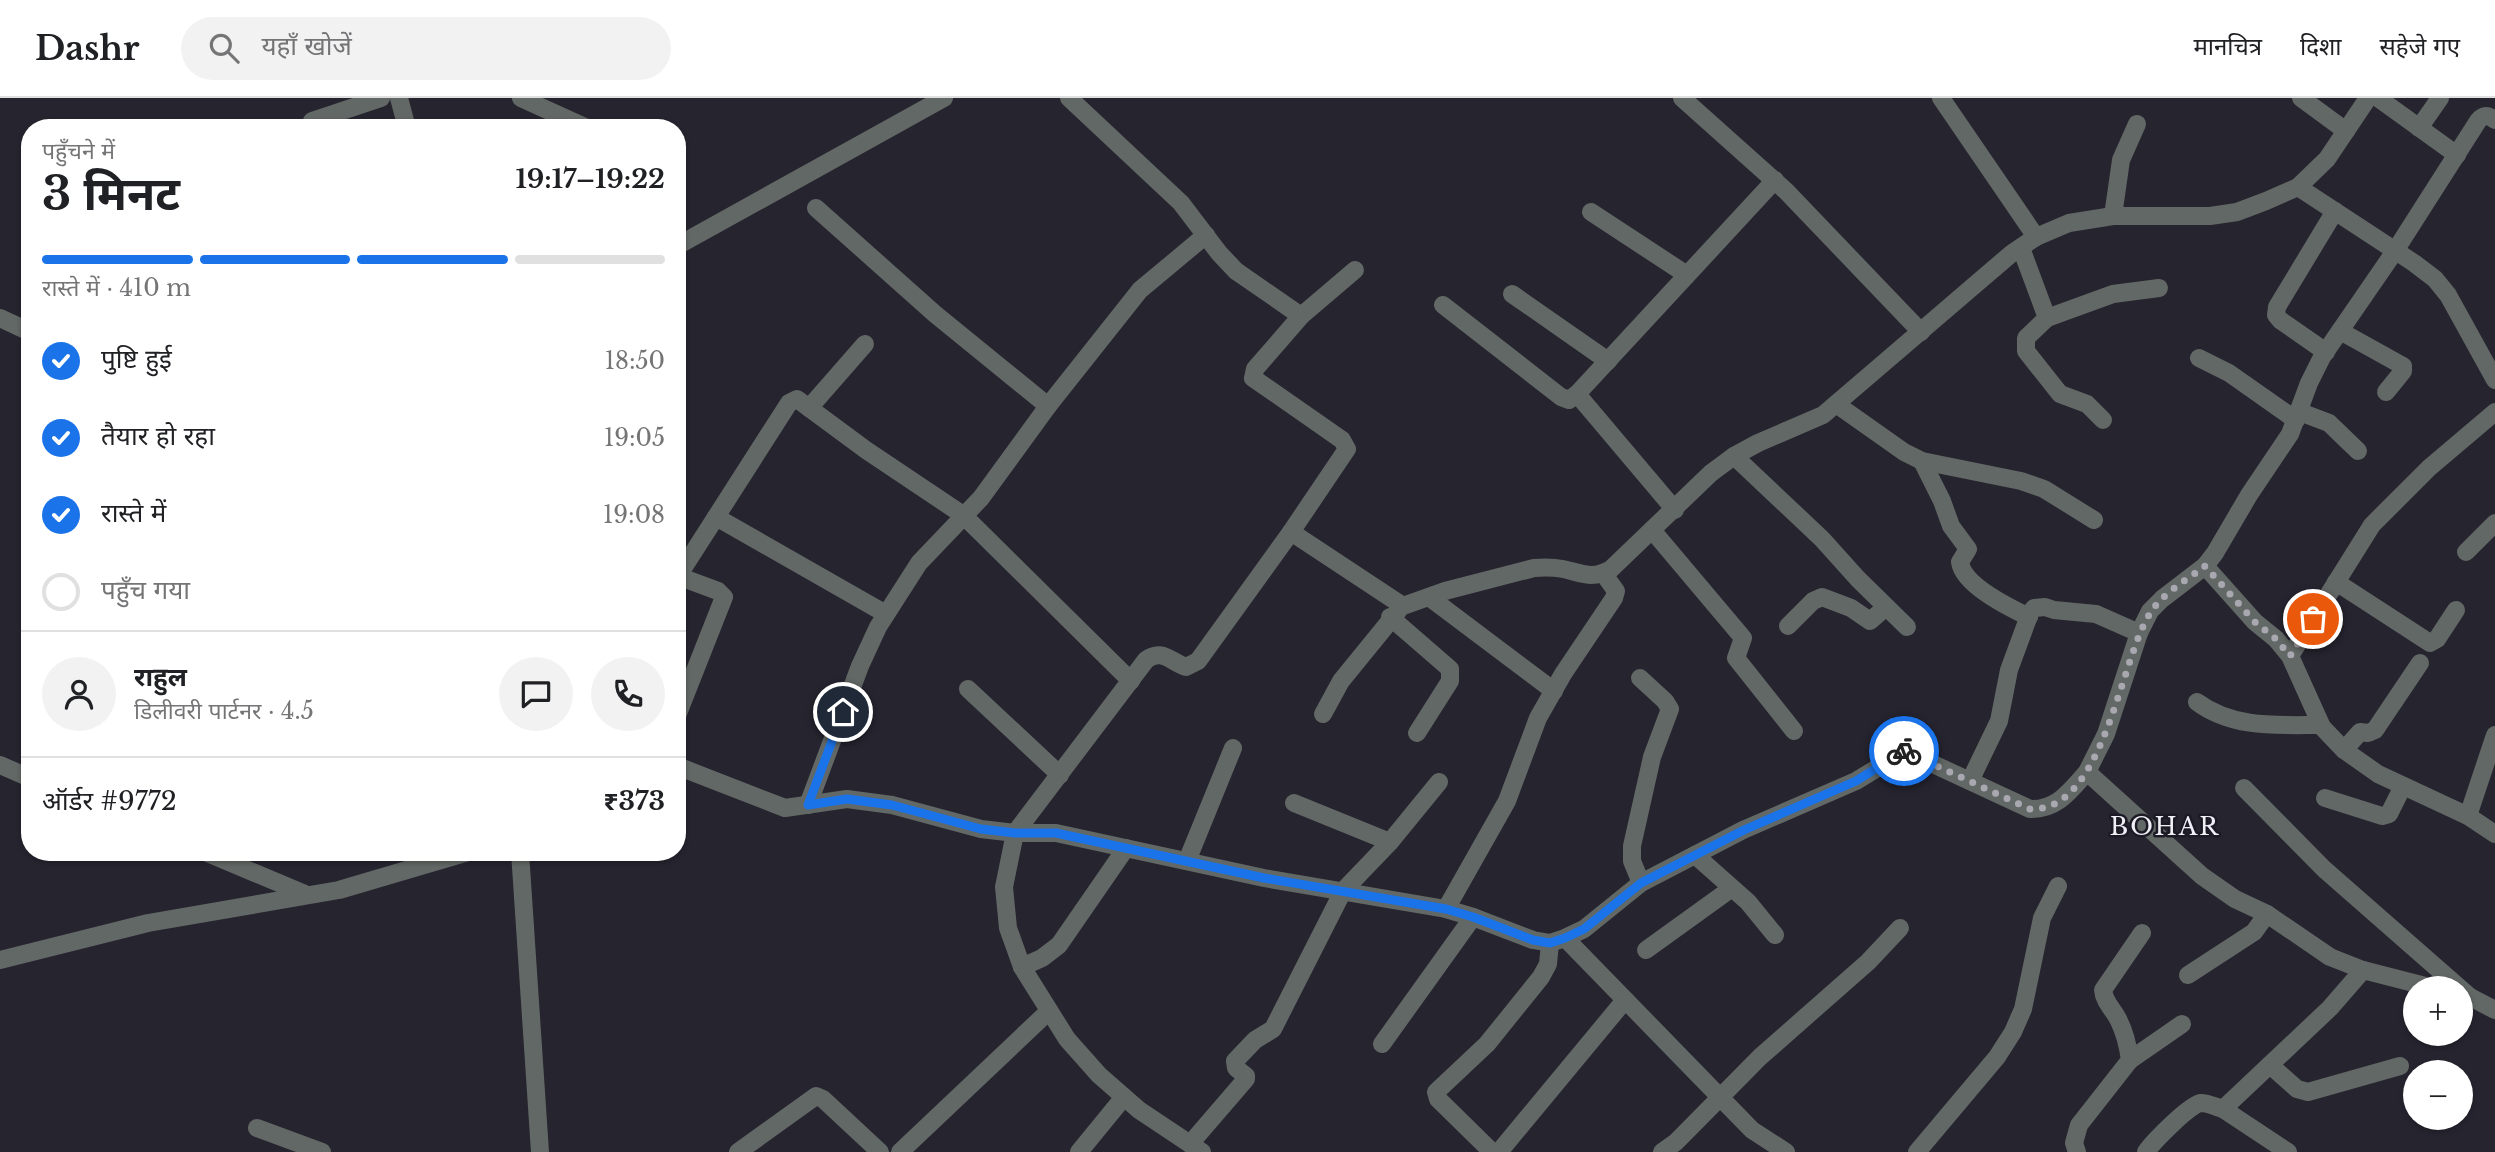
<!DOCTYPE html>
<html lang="hi">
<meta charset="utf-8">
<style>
body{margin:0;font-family:"Libre Baskerville","Noto Sans Devanagari",serif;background:#f2f2f2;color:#202124;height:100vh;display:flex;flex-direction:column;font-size:26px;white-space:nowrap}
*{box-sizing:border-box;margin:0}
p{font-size:23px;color:#757577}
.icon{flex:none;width:38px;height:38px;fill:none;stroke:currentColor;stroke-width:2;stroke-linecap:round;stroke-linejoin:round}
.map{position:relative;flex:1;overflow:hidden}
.details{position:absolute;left:21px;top:21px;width:665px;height:742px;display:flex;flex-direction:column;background:#fff;border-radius:28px;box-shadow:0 2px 5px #0004}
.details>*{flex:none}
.fabs{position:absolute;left:2403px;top:878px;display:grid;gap:14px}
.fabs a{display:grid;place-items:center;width:70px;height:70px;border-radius:50%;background:#fff;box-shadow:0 2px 5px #0004;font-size:35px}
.pin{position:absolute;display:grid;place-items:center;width:60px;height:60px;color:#fff;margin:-30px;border:4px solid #fff;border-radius:50%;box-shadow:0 2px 7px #0007}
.courier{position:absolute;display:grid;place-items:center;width:70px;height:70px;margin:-35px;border:5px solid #1a73e8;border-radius:50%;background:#fff;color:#222;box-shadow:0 2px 9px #0007}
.head em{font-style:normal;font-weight:700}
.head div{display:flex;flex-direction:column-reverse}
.head{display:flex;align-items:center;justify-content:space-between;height:119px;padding:0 21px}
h1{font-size:46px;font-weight:700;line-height:52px}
.bar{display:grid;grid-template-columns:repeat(4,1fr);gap:10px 7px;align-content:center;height:84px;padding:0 21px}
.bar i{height:9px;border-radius:5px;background:#e0e0e0}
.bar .on{background:#1a73e8}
.bar p{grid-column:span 4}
.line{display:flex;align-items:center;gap:18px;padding:0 21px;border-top:2px solid #e0e0e0}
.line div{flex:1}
.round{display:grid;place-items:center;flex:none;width:74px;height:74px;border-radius:37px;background:#f2f2f2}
ol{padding:0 21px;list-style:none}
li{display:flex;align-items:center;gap:21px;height:77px}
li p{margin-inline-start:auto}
li .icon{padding:7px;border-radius:50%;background:#1a73e8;color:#fff;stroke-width:4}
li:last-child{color:#757577}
li i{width:38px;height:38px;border:4px solid #e0e0e0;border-radius:50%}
header{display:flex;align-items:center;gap:42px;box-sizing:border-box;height:98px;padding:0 35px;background:#fff;border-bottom:2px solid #e0e0e0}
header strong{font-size:33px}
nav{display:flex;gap:38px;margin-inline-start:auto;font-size:24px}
.search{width:490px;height:63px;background:#f2f2f2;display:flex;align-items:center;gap:18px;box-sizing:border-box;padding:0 24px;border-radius:38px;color:#757577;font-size:26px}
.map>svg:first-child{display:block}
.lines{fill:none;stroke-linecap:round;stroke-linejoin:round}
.minor{stroke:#626865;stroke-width:18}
.done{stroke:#a9a8b0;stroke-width:7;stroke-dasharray:0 12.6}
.route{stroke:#1a73e8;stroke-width:9}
.labels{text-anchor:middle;stroke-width:5;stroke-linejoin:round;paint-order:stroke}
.quarter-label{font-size:24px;letter-spacing:2px;fill:#f0eff6;stroke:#1c1b25}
</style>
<header>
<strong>Dashr</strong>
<div class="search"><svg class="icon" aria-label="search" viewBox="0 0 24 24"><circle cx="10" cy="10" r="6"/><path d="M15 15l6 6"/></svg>यहाँ खोजें</div>
<nav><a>मानचित्र</a><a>दिशा</a><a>सहेजे गए</a></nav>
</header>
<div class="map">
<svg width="2495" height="1054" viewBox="0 0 2495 1054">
<rect width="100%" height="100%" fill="#26242f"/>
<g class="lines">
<g class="minor">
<polyline points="399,0 407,30"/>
<polyline points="521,0 587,30"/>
<polyline points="1069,0 1181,105 1219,155 1236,173 1301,218 1255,271 1253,280 1342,342 1347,351 1291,434"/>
<polyline points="1682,0 1786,93 1921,234"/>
<polyline points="1941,0 2036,139"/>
<polyline points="2301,0 2346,33"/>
<polyline points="2378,0 2457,57"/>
<polyline points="312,23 381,0"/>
<polyline points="2419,30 2440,0"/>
<polyline points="2298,89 2414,165 2435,181 2448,197 2495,282"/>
<polyline points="816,110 935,216 1048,308"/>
<polyline points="1591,114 1687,177"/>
<polyline points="2113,118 2121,62 2137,26"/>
<polyline points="677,148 944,0"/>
<polyline points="2021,150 2047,220 2026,240 2026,253 2060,296 2087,306 2103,322"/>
<polyline points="1512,196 1608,263"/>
<polyline points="1443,207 1561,299 1569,302 1577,296"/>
<polyline points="1301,218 1355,172"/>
<polyline points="0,220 30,234"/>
<polyline points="2047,220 2113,196 2159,190"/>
<polyline points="2340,233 2403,268 2403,273 2386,294"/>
<polyline points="2326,254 2280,222 2276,217 2277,209 2335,113"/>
<polyline points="2199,260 2229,275 2296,322"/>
<polyline points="1836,306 1904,354 1922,363 2021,383 2044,391 2094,422"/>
<polyline points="809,310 865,246"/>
<polyline points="2300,314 2329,325 2358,353"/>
<polyline points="1734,358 1822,441 1858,481 1907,529"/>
<path d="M 1922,363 L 1942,403 L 1951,428 L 1968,451 L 1960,464 C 1963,487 2010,510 2029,519"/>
<polyline points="1675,412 1577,296 1775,82"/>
<polyline points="716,419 886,516"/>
<polyline points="1652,432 1743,540 1736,560 1794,633"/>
<polyline points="2466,454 2495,425"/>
<polyline points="2205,468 2255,524 2276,541 2290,558 2322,629 2344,652 2378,676 2468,718 2495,736"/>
<polyline points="2336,484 2430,545 2437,541 2456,512"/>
<polyline points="1429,499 1554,593"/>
<polyline points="1390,519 1450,571 1450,583 1417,635"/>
<polyline points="1788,528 1813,503 1822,499 1851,510 1870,523 1886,509"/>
<polyline points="2290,558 2372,427 2429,370 2495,314"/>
<polyline points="1640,580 1665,603 1670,611 1652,659 1632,748 1632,763 1641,785"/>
<polyline points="968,591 1060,677"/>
<path d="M 2197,604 C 2233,631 2279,627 2321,627"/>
<polyline points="1323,616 1341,583 1398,513"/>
<polyline points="677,618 724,499 718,493 683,480 682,472 789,305 797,301 866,352 963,417 1131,583"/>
<polyline points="2344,652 2360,634 2368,635 2375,632 2420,565"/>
<polyline points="0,667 30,680"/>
<path d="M 677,668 L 785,710 L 847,701 L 892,707 L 981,731 L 1015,735 L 1056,735 L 1264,780 L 1446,811 L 1473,819 L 1533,842 L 1550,845 L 1565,840 L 1584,831 L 1641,785 L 1743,732 L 1856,683 L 1905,653 L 2030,711 C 2057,712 2070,693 2087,674 L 2202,778 L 2235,801 L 2267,816 L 2330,859 L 2363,872 L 2437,891"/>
<path d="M 2087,674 L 2106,636 L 2139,535 L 2150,513 L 2162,501 L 2205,468 L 2215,455 L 2249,397 L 2290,336 L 2309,285 L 2322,259 L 2395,153 L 2478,23 C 2484,16 2488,17 2495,22"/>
<polyline points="1970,683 1999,623 2009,572 2030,515 2034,510 2045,509 2054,512 2096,516 2139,535"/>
<polyline points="2244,690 2324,771 2470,899"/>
<polyline points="2325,700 2382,718 2389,716 2403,688"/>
<polyline points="1294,705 1390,744"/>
<polyline points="808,707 860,568 878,529 919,465 981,400 1048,308 1140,192 1206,137"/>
<polyline points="2468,718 2495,637"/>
<polyline points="205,754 305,796"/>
<polyline points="520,754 540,1054"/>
<polyline points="1695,757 1748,804 1775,837"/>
<polyline points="1187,763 1233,650"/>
<polyline points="1446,811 1507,703 1538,620 1563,576 1614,500 1616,493 1603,475"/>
<polyline points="1565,840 1752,1032 1786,1054"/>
<polyline points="1646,852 1732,790"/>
<polyline points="0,862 148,825 339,792 468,754"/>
<polyline points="1022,869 1042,860 1059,847 1126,750"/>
<polyline points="2188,877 2254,834 2267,816"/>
<polyline points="2460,897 2470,899 2495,912"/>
<polyline points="1382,946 1473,819"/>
<polyline points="2130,962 2182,926"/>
<polyline points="2270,967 2297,991 2308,994 2400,968"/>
<polyline points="257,1030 322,1054"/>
<polyline points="1190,1046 1246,981 1246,978 1236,970 1235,963 1255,942 1273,931 1343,793 1390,744 1439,684"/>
<polyline points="738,1054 816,998 823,1001 880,1054"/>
<polyline points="900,1054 1049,913"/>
<polyline points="1079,1054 1124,999"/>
<path d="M 1202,1054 L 1139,1012 L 1099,977 L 1067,941 L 1022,869 L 1008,830 L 1004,789 L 1015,735 L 1146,562 C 1162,550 1171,564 1186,569 L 1198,563 L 1291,434 L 1403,508 L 1445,493 L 1534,470 C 1544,469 1553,469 1563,471 C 1582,475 1592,482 1611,471 L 1711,375 L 1734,358 L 1758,345 L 1823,317 L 2011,156 L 2036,139 L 2069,125 L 2113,118 L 2210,118 L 2237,114 L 2266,103 L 2298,89 L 2327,61 L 2368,0"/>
<polyline points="1492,1054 1438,1001 1436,994 1487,946 1541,879 1548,866 1550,845"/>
<polyline points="1499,1054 1625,902"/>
<polyline points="1662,1054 1676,1044 1760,959 1868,864 1900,830"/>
<polyline points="1917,1054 1997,959 2013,934 2023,911 2042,820 2058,788"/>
<path d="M 2077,1054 L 2074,1045 L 2079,1027 L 2130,962 C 2128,948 2125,935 2119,923 C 2114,912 2104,904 2103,892 L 2142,835"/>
<path d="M 2146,1054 C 2153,1044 2190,1006 2201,1005 C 2208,1005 2216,1009 2223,1011"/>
<polyline points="2288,1054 2223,1011 2330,910 2363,872"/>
</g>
</g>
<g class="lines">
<path class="done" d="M 1904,653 L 2030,711 C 2103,715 2120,564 2149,517 C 2161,496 2187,482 2205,468 L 2255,524 L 2276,541 L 2290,558 L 2313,521"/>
<polyline class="route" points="843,614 808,707 847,701 892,707 981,731 1015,735 1056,735 1264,780 1446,811 1473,819 1533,842 1550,845 1565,840 1584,831 1641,785 1744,732 1856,683 1904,653"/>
</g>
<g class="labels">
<g class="quarter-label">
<text x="2165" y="737">BOHAR</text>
</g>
</g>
</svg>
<div class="fabs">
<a>+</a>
<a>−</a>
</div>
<div class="pin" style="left:2313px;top:521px;background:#ea580c"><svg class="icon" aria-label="bag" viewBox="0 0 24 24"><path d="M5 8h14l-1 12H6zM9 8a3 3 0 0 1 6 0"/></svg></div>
<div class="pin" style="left:843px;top:614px;background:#1f2937"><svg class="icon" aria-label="home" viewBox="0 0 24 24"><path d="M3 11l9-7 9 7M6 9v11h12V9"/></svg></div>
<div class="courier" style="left:1904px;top:653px"><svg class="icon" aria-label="bike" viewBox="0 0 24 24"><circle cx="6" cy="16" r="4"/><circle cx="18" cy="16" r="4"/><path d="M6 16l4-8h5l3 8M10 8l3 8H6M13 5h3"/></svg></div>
<section class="details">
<div class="head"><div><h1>3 मिनट</h1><p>पहुँचने में</p></div><em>19:17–19:22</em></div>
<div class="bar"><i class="on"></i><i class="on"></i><i class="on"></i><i></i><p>रास्ते में · 410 m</p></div>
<ol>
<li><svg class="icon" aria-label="check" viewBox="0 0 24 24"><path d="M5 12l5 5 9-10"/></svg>पुष्टि हुई<p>18:50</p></li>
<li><svg class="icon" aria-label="check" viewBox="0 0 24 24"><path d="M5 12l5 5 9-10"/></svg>तैयार हो रहा<p>19:05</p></li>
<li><svg class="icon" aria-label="check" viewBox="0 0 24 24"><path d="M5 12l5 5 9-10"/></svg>रास्ते में<p>19:08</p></li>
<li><i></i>पहुँच गया</li>
</ol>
<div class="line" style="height:126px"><a class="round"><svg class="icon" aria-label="person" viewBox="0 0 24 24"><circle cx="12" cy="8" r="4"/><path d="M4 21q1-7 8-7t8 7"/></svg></a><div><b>राहुल</b><p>डिलीवरी पार्टनर · 4.5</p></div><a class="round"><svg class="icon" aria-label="chat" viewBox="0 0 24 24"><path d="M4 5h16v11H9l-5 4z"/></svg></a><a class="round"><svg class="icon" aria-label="phone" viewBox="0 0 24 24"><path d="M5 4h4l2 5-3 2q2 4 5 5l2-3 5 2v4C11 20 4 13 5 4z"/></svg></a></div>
<div class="line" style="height:91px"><div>ऑर्डर #9772</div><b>₹373</b></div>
</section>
</div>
